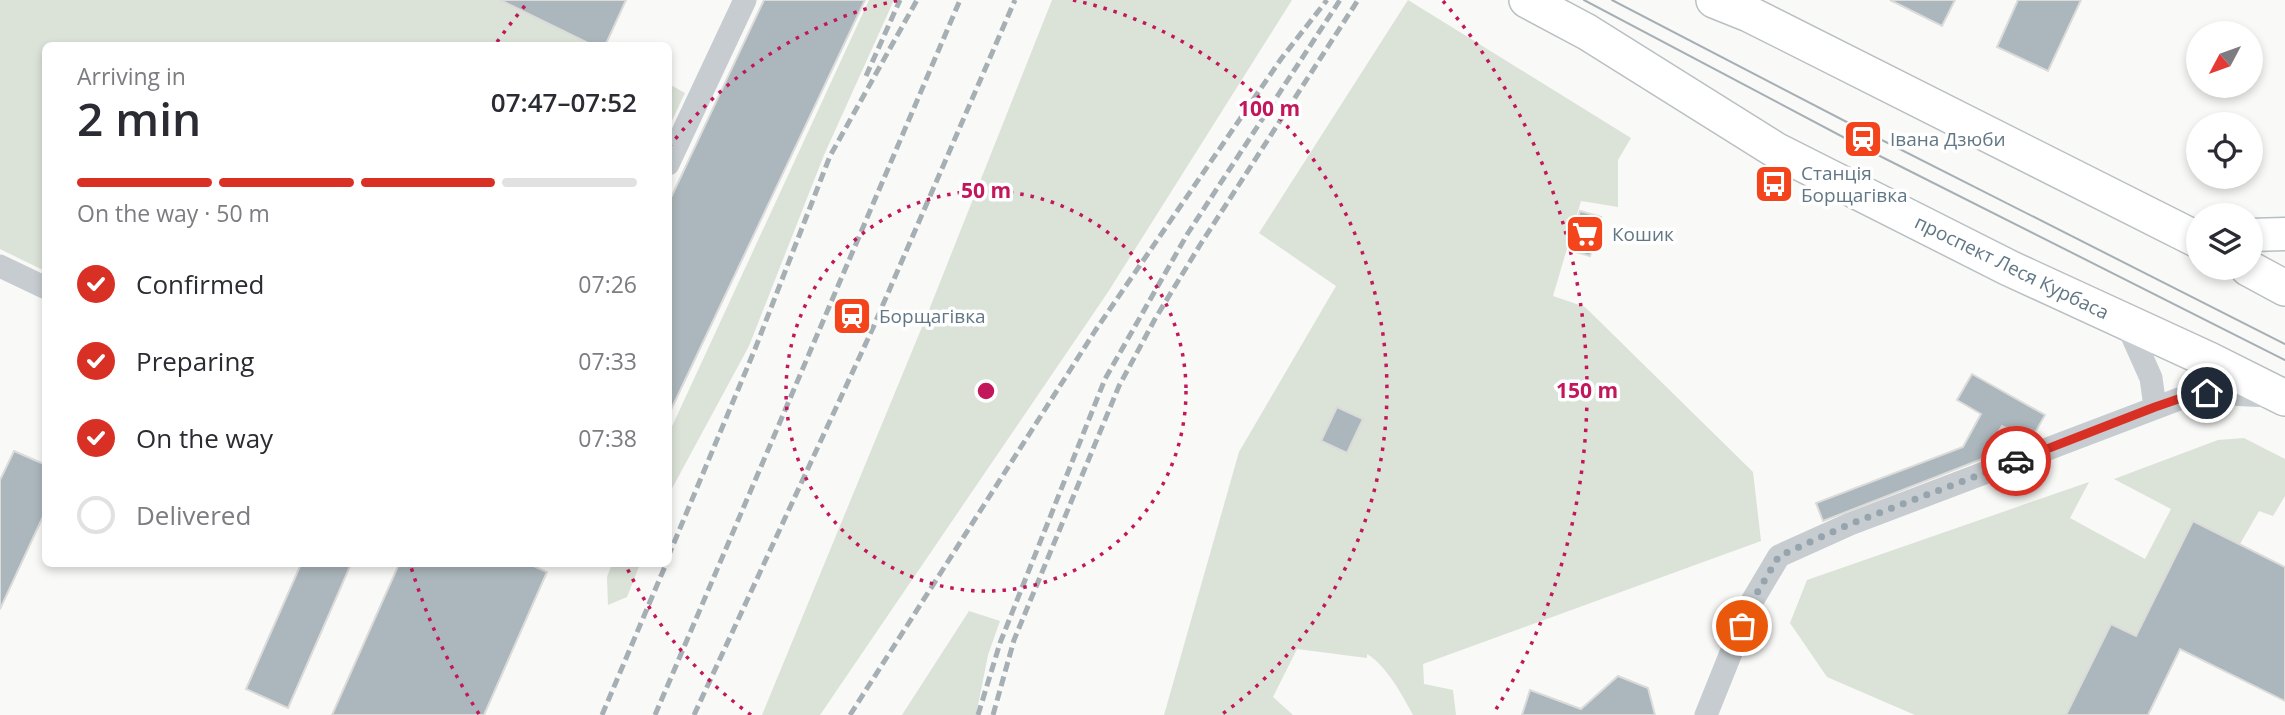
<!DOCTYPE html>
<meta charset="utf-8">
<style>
body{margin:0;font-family:"Open Sans",sans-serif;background:#f2f2f3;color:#2b2b33;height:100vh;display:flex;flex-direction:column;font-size:26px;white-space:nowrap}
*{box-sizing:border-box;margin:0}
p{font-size:23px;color:#7c7c81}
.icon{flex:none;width:38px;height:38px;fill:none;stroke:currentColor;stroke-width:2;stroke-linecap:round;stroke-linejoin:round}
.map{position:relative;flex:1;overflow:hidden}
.panel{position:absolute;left:42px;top:42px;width:630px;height:525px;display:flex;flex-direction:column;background:#fff;border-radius:10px;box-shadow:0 4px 10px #0003}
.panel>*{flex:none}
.needle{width:46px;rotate:229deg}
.controls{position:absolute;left:2186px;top:21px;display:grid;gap:14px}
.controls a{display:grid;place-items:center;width:77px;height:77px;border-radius:50%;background:#fff;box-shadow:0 4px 10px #0003;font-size:35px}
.pin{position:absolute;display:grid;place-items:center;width:60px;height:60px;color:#fff;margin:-30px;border:4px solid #fff;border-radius:50%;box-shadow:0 2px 7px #0007}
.courier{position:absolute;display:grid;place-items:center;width:70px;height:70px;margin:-35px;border:5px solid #d93025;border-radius:50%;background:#fff;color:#222;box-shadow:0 2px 9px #0007}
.headline em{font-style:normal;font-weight:600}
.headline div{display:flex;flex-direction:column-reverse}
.headline{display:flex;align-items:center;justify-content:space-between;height:119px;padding:0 35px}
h1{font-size:46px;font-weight:600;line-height:52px}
.bar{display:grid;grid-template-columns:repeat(4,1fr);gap:10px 7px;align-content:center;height:84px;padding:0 35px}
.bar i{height:9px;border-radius:5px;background:#e1e1e2}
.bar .selected{background:#d93025}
.bar p{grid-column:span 4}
ol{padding:0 35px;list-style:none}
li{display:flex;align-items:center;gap:21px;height:77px}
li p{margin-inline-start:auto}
li .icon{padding:7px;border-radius:50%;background:#d93025;color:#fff;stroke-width:4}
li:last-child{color:#7c7c81}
li i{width:38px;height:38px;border:4px solid #e1e1e2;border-radius:50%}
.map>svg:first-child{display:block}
.green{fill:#dbe2d7}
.building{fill:#acb7bd;stroke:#dbdbd9;stroke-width:2}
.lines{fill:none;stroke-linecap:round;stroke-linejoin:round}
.secondary-casing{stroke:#b8bfc4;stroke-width:35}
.primary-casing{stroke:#b9bfc2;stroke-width:38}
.street{stroke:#c6cccf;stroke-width:23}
.secondary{stroke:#fff;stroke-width:32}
.primary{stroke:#fff;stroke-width:35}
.tram{stroke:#a6afb4;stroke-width:2}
.rail{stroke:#a6afb4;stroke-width:5;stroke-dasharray:10 5;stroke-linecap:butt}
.done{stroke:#96a4ad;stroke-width:7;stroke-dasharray:0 12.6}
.route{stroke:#d93025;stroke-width:9}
.ring{fill:none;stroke:#c2185b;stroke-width:3.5;stroke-dasharray:3.5 7}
.labels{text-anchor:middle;stroke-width:7;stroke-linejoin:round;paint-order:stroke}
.poi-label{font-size:19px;fill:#617785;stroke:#fff;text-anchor:start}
.street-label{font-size:19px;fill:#617785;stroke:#fff}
.centre{fill:#c2185b;stroke:#fff;stroke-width:3.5}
.ring-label{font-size:21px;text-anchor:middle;font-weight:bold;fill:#c2185b;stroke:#fff;stroke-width:7;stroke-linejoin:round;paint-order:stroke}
</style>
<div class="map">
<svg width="2285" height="715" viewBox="0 0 2285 715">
<rect width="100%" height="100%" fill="#f9f9f7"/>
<g class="green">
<polygon points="0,0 500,0 594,45 46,46 45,271 0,249"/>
<polygon points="869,0 894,0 824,155 749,346 669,494 669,433"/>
<polygon points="1052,0 1292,0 1108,292 820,715 762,715 929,310"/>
<path d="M 1408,0 L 1631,138 L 1618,160 L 1618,207 L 1581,201 L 1553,296 L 1585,307 L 1753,472 L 1761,541 L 1423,664 L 1424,684 L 1453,690 L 1456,715 L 1413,715 C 1403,696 1386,665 1367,654 L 1367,658 L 1297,649 L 1273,697 L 1293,715 L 1164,715 L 1239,452 L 1336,286 L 1259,233 Z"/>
<polygon points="669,84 685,93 669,127"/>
<polygon points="2244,438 2285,459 2285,496 2273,516 2259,511 2240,544 2193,521 2136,636 2066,715 1915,715 1827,677 1790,623 1807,580 2089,482 2070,518 2145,559 2171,509 2114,479 2218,440"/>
<polygon points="612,564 640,564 627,597 608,605 607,577"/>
<polygon points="969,611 1000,621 988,655 976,715 902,715"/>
</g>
<g class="building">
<polygon points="500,0 626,0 605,46 594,46"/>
<polygon points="764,0 865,0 668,416 668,204"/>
<polygon points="1890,0 1955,0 1942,26"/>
<polygon points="2018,0 2081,0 2048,71 1997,47"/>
<polygon points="1580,211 1601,217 1590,256 1569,250"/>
<polygon points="1972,374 2045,415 2031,440 2002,426 1982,459 1823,521 1816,503 1963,447 1981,414 1957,400"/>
<polygon points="1337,407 1363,419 1347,453 1321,441"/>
<polygon points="14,451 46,465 46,510 0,609 0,480"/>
<polygon points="2193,521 2285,567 2285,701 2180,649 2148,715 2066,715 2111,624 2136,636"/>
<polygon points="301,564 351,564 288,708 246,689"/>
<polygon points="399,564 529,564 547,572 484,715 332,715"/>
<polygon points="1618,676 1648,688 1655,715 1522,715 1530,690 1581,709"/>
</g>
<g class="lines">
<g class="secondary-casing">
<polyline id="secondary" points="2250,235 2285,234"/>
</g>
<g class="primary-casing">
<g id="primary">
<polyline points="1527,0 1587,32 1777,151 2009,268 2209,360 2285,398"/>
<polyline points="1714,0 1749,14 2198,240"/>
<polyline points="2248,268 2285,288"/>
</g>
</g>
<g class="street">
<polyline points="668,164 745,0"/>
<polyline points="0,266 46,288"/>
<polyline points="2126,322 2151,378 2155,407"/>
<polyline points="1706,715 1751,603 1779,556 1850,524 2187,396 2207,393 2270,396"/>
</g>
<use href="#secondary" class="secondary"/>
<use href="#primary" class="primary"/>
<g class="tram">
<polyline points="1584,0 1860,146 2285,360"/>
<polyline points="1612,0 1866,132 2285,344"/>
</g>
<g class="rail">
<polyline points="866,76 900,0"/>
<polyline points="668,557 755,349 830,156 917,0"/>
<polyline points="602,715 666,564"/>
<polyline points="655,715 960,0"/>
<polyline points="694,715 872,330 1015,0"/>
<polyline points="850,715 1095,331 1281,59 1327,0"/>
<polyline points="978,715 1000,643 1105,379 1188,233 1340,0"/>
<polyline points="993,715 1014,640 1119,386 1155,319 1200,245 1358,0"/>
</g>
</g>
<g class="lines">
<polyline class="done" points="1742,626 1751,603 1779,556 1850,524 2016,461"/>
<polyline class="route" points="2016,461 2155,407 2187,396 2207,393"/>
</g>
<g class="ring">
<circle cx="986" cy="391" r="200"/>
<path d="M751 715A400 400 0 0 1 626 566M669 147A400 400 0 0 1 899 0M1073 0A400 400 0 0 1 1221 715"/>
<path d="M479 714A601 601 0 0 1 411 567M497 42A601 601 0 0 1 529 1M1443 1A601 601 0 0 1 1493 714"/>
</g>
<defs>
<g id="station-square" transform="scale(2.0125)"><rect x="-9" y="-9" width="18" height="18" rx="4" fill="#f4441c" stroke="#fff"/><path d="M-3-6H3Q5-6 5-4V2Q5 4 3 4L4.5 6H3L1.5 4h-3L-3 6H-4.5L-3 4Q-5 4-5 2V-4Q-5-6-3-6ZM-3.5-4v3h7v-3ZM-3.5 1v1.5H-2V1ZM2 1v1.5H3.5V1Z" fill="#fff"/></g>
<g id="bus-square" transform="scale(2.0125)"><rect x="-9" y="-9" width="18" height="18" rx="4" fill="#f4441c" stroke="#fff"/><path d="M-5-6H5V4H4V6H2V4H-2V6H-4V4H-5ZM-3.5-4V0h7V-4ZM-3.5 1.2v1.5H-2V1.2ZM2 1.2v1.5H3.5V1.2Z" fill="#fff"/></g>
<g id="supermarket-square" transform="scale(2.0125)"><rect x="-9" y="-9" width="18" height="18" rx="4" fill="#f4441c" stroke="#fff"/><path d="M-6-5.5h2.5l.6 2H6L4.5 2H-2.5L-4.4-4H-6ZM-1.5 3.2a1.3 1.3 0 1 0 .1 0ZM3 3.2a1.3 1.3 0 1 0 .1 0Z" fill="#fff"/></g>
</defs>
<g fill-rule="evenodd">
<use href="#station-square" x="1863" y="139"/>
<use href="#bus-square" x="1774" y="184"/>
<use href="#supermarket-square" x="1585" y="234"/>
<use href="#station-square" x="852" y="316"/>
</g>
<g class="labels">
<g class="poi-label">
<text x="1890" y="146">Івана Дзюби</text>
<text x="1801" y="180">Станція<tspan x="1801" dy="22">Борщагівка</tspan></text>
<text x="1612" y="241">Кошик</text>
<text x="879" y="323">Борщагівка</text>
</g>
<g class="street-label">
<text transform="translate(2012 267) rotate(26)" y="7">проспект Леся Курбаса</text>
</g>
</g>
<circle cx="986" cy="391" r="10" class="centre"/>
<g class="ring-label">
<text x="1269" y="116">100 m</text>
<text x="986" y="198">50 m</text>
<text x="1587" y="398">150 m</text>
</g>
</svg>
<div class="controls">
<a><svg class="needle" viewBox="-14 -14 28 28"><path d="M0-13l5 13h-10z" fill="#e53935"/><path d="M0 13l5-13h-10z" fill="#7c7c81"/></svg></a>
<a><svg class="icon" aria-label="locate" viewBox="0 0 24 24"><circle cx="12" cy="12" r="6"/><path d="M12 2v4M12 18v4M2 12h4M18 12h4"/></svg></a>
<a><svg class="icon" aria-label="layers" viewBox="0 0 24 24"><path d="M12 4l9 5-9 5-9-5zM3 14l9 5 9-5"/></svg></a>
</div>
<div class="pin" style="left:1742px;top:626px;background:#ea580c"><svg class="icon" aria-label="bag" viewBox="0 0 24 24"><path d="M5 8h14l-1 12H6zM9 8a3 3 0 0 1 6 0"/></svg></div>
<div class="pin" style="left:2207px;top:393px;background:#1f2937"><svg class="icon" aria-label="home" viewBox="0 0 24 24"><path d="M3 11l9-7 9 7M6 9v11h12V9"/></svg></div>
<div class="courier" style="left:2016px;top:461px"><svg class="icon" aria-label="car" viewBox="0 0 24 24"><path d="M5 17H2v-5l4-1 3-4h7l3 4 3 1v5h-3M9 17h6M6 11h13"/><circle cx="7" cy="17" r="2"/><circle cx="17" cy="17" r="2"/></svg></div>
<section class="panel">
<div class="headline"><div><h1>2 min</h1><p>Arriving in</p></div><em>07:47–07:52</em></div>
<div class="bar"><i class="selected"></i><i class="selected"></i><i class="selected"></i><i></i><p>On the way · 50 m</p></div>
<ol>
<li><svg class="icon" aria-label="check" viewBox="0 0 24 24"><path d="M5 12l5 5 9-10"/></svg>Confirmed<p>07:26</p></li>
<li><svg class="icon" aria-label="check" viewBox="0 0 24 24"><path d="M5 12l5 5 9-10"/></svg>Preparing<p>07:33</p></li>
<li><svg class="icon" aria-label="check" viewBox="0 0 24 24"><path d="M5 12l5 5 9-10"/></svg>On the way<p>07:38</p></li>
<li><i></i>Delivered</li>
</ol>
</section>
</div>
